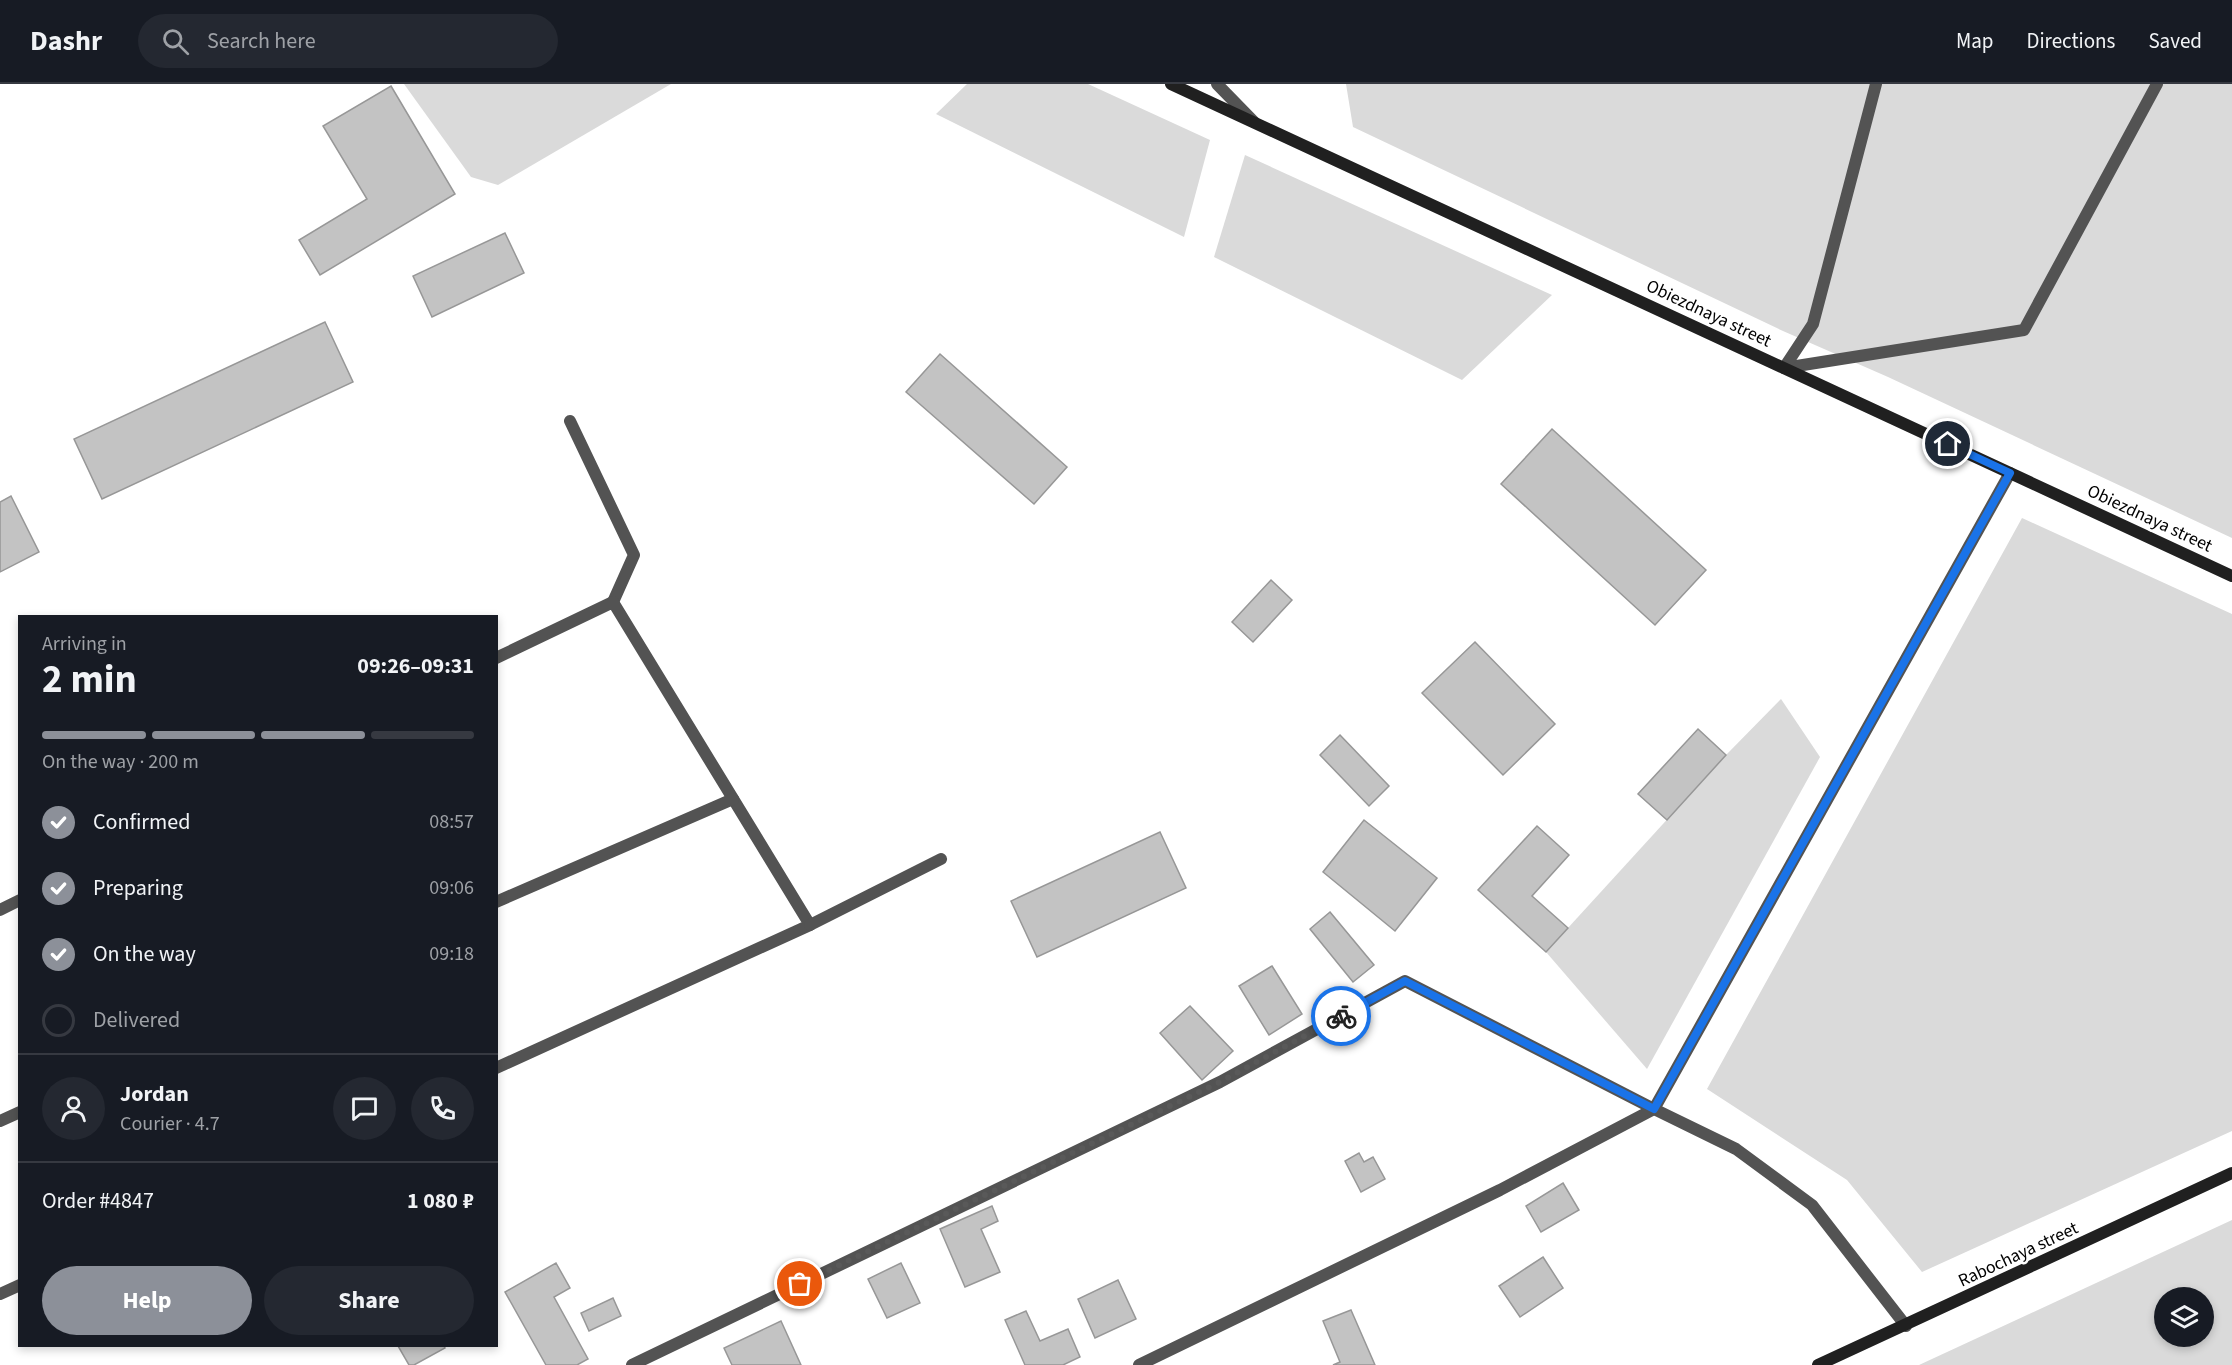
<!DOCTYPE html>
<meta charset="utf-8">
<style>
body{margin:0;font-family:"Source Sans 3",sans-serif;background:#242831;color:#f1f3f6;height:100vh;display:flex;flex-direction:column;font-size:22px;white-space:nowrap}
*{box-sizing:border-box;margin:0}
p{font-size:20px;color:#9ea1a6}
.icon{flex:none;width:33px;height:33px;fill:none;stroke:currentColor;stroke-width:2;stroke-linecap:round;stroke-linejoin:round}
.map{position:relative;flex:1;overflow:hidden}
.drawer{position:absolute;left:18px;top:531px;width:480px;height:732px;display:flex;flex-direction:column;background:#171b24;border-radius:0px;box-shadow:0 3px 9px #0003}
.drawer>*{flex:none}
.controls{position:absolute;left:2154px;top:1203px;display:grid;gap:12px}
.controls a{display:grid;place-items:center;width:60px;height:60px;border-radius:50%;background:#171b24;box-shadow:0 3px 9px #0003;font-size:30px}
.pin{position:absolute;display:grid;place-items:center;width:51px;height:51px;color:#fff;margin:-26px;border:3px solid #fff;border-radius:50%;box-shadow:0 2px 6px #0007}
.courier{position:absolute;display:grid;place-items:center;width:60px;height:60px;margin:-30px;border:4px solid #1a73e8;border-radius:50%;background:#fff;color:#222;box-shadow:0 2px 8px #0007}
.summary em{font-style:normal;font-weight:700}
.summary div{display:flex;flex-direction:column-reverse}
.summary{display:flex;align-items:center;justify-content:space-between;height:102px;padding:0 24px}
h1{font-size:39px;font-weight:700;line-height:45px}
.bar{display:grid;grid-template-columns:repeat(4,1fr);gap:9px 6px;align-content:center;height:72px;padding:0 24px}
.bar i{height:8px;border-radius:4px;background:#363941}
.bar .active{background:#8c9099}
.bar p{grid-column:span 4}
.line{display:flex;align-items:center;gap:15px;padding:0 24px;border-top:2px solid #363941}
.line div{flex:1}
.round{display:grid;place-items:center;flex:none;width:63px;height:63px;border-radius:32px;background:#242831}
ol{padding:0 24px;list-style:none}
li{display:flex;align-items:center;gap:18px;height:66px}
li p{margin-inline-start:auto}
li .icon{padding:6px;border-radius:50%;background:#8c9099;color:#fff;stroke-width:4}
li:last-child{color:#9ea1a6}
li i{width:33px;height:33px;border:3px solid #363941;border-radius:50%}
.button{display:flex;gap:12px;margin-top:auto;padding:12px 24px}
.button a{flex:1;height:69px;border-radius:36px;background:#8c9099;color:#fff;font-size:24px;font-weight:700;line-height:69px;text-align:center}
.button a+a{background:#242831;color:#f1f3f6}
header{display:flex;align-items:center;gap:36px;box-sizing:border-box;height:84px;padding:0 30px;background:#171b24;border-bottom:2px solid #363941}
header strong{font-size:28px}
nav{display:flex;gap:33px;margin-inline-start:auto;font-size:21px}
.search{width:420px;height:54px;background:#242831;display:flex;align-items:center;gap:15px;box-sizing:border-box;padding:0 21px;border-radius:33px;color:#9ea1a6;font-size:22px}
.map>svg:first-child{display:block}
.green{fill:#dadada;fill-rule:evenodd}
.building{fill:#c3c3c3;stroke:#979797;stroke-width:1.5}
.lines{fill:none;stroke-linecap:round;stroke-linejoin:round}
.lane{stroke:#535353;stroke-width:12}
.street{stroke:#535353;stroke-width:12}
.secondary{stroke:#202020;stroke-width:12}
.done{stroke:#595959;stroke-width:6;stroke-dasharray:0 10.8}
.route{stroke:#1a73e8;stroke-width:8}
.labels{text-anchor:middle;stroke-width:5;stroke-linejoin:round;paint-order:stroke}
.street-label{font-size:18px;fill:#000;stroke:#fff}
</style>
<header>
<strong>Dashr</strong>
<div class="search"><svg class="icon" aria-label="search" viewBox="0 0 24 24"><circle cx="10" cy="10" r="6"/><path d="M15 15l6 6"/></svg>Search here</div>
<nav><a>Map</a><a>Directions</a><a>Saved</a></nav>
</header>
<div class="map">
<svg width="2232" height="1281" viewBox="0 0 2232 1281">
<rect width="100%" height="100%" fill="#fff"/>
<g class="green">
<polygon points="404,0 671,0 498,101 471,93"/>
<polygon points="967,0 1088,0 1210,56 1184,153 936,30"/>
<polygon points="1346,0 2232,0 2232,454 1888,293 1783,247 1353,43"/>
<polygon points="1245,71 1552,211 1462,296 1214,173"/>
<polygon points="2022,434 2232,530 2232,1047 1922,1188 1847,1096 1707,1005"/>
<polygon points="1781,615 1820,673 1647,985 1546,868 1726,671"/>
<path d="M 2232,1136 L 2232,1281 L 1919,1281 ZM 2164,1214 L 2204,1214 L 2204,1252 L 2164,1252 Z"/>
</g>
<g class="building">
<polygon points="391,2 455,110 320,191 299,156 367,115 323,42"/>
<polygon points="505,149 524,189 432,233 413,192"/>
<polygon points="325,238 353,298 102,415 74,355"/>
<polygon points="940,270 1067,383 1034,420 906,308"/>
<polygon points="1552,345 1706,486 1655,541 1501,400"/>
<polygon points="11,412 39,468 0,488 0,418"/>
<polygon points="1271,496 1292,516 1253,558 1232,538"/>
<polygon points="1475,558 1555,640 1503,691 1422,609"/>
<polygon points="1698,645 1726,671 1667,736 1638,710"/>
<polygon points="1340,651 1389,702 1369,722 1320,671"/>
<polygon points="1364,736 1437,794 1395,847 1323,788"/>
<polygon points="1537,742 1569,771 1532,812 1568,844 1546,868 1478,806"/>
<polygon points="1160,748 1186,804 1037,873 1011,817"/>
<polygon points="1330,828 1374,881 1353,898 1310,845"/>
<polygon points="1272,882 1302,930 1269,951 1239,902"/>
<polygon points="1190,922 1233,967 1202,996 1160,949"/>
<polygon points="1359,1069 1364,1078 1373,1073 1385,1095 1361,1108 1345,1077"/>
<polygon points="1563,1099 1579,1126 1541,1148 1526,1122"/>
<polygon points="992,1122 998,1137 981,1145 1000,1188 965,1203 940,1145"/>
<polygon points="1543,1173 1563,1204 1520,1233 1499,1202"/>
<polygon points="556,1179 570,1204 554,1213 588,1275 577,1281 546,1281 505,1208"/>
<polygon points="901,1179 920,1219 887,1234 868,1195"/>
<polygon points="1118,1196 1136,1235 1095,1254 1078,1215"/>
<polygon points="613,1214 621,1232 589,1247 581,1229"/>
<polygon points="1351,1226 1375,1281 1333,1281 1340,1278 1323,1237"/>
<polygon points="1026,1227 1040,1257 1068,1245 1080,1273 1063,1281 1025,1281 1005,1236"/>
<polygon points="781,1237 801,1281 732,1281 724,1264"/>
<polygon points="398,1262 444,1262 445,1264 414,1281 409,1281"/>
</g>
<g class="lines">
<g class="lane">
<polyline points="1217,0 1254,38"/>
<polyline points="1784,284 2024,246 2157,0"/>
<polyline points="1784,284 1813,240 1876,0"/>
<polyline points="570,337 634,471 613,518"/>
<polyline points="496,574 613,518 810,841 496,984"/>
<polyline points="496,818 733,715"/>
<polyline points="0,826 20,816"/>
<polyline points="810,841 941,775"/>
<polyline points="1654,1025 2010,389"/>
<polyline points="0,1037 20,1028"/>
<polyline points="0,1210 20,1201"/>
</g>
<g class="street">
<polyline points="632,1281 1220,998 1405,897 1654,1025 1736,1065 1812,1121 1906,1242"/>
<polyline points="1139,1281 1500,1106 1654,1025"/>
</g>
<g class="secondary">
<polyline points="1171,0 2232,492"/>
<polyline points="1818,1281 2232,1089"/>
</g>
</g>
<g class="lines">
<polyline class="done" points="800,1200 1220,998 1341,932"/>
<polyline class="route" points="1341,932 1405,897 1654,1025 2010,389 1948,360"/>
</g>
<g class="labels">
<g class="street-label">
<text transform="translate(1709 229) rotate(25)" y="6">Obiezdnaya street</text>
<text transform="translate(2150 434) rotate(25)" y="6">Obiezdnaya street</text>
<text transform="translate(2018 1170) rotate(-25)" y="6">Rabochaya street</text>
</g>
</g>
</svg>
<div class="controls">
<a><svg class="icon" aria-label="layers" viewBox="0 0 24 24"><path d="M12 4l9 5-9 5-9-5zM3 14l9 5 9-5"/></svg></a>
</div>
<div class="pin" style="left:800px;top:1200px;background:#ea580c"><svg class="icon" aria-label="bag" viewBox="0 0 24 24"><path d="M5 8h14l-1 12H6zM9 8a3 3 0 0 1 6 0"/></svg></div>
<div class="pin" style="left:1948px;top:360px;background:#1f2937"><svg class="icon" aria-label="home" viewBox="0 0 24 24"><path d="M3 11l9-7 9 7M6 9v11h12V9"/></svg></div>
<div class="courier" style="left:1341px;top:932px"><svg class="icon" aria-label="bike" viewBox="0 0 24 24"><circle cx="6" cy="16" r="4"/><circle cx="18" cy="16" r="4"/><path d="M6 16l4-8h5l3 8M10 8l3 8H6M13 5h3"/></svg></div>
<section class="drawer">
<div class="summary"><div><h1>2 min</h1><p>Arriving in</p></div><em>09:26–09:31</em></div>
<div class="bar"><i class="active"></i><i class="active"></i><i class="active"></i><i></i><p>On the way · 200 m</p></div>
<ol>
<li><svg class="icon" aria-label="check" viewBox="0 0 24 24"><path d="M5 12l5 5 9-10"/></svg>Confirmed<p>08:57</p></li>
<li><svg class="icon" aria-label="check" viewBox="0 0 24 24"><path d="M5 12l5 5 9-10"/></svg>Preparing<p>09:06</p></li>
<li><svg class="icon" aria-label="check" viewBox="0 0 24 24"><path d="M5 12l5 5 9-10"/></svg>On the way<p>09:18</p></li>
<li><i></i>Delivered</li>
</ol>
<div class="line" style="height:108px"><a class="round"><svg class="icon" aria-label="person" viewBox="0 0 24 24"><circle cx="12" cy="8" r="4"/><path d="M4 21q1-7 8-7t8 7"/></svg></a><div><b>Jordan</b><p>Courier · 4.7</p></div><a class="round"><svg class="icon" aria-label="chat" viewBox="0 0 24 24"><path d="M4 5h16v11H9l-5 4z"/></svg></a><a class="round"><svg class="icon" aria-label="phone" viewBox="0 0 24 24"><path d="M5 4h4l2 5-3 2q2 4 5 5l2-3 5 2v4C11 20 4 13 5 4z"/></svg></a></div>
<div class="line" style="height:78px"><div>Order #4847</div><b>1 080 ₽</b></div>
<div class="button"><a>Help</a><a>Share</a></div>
</section>
</div>
